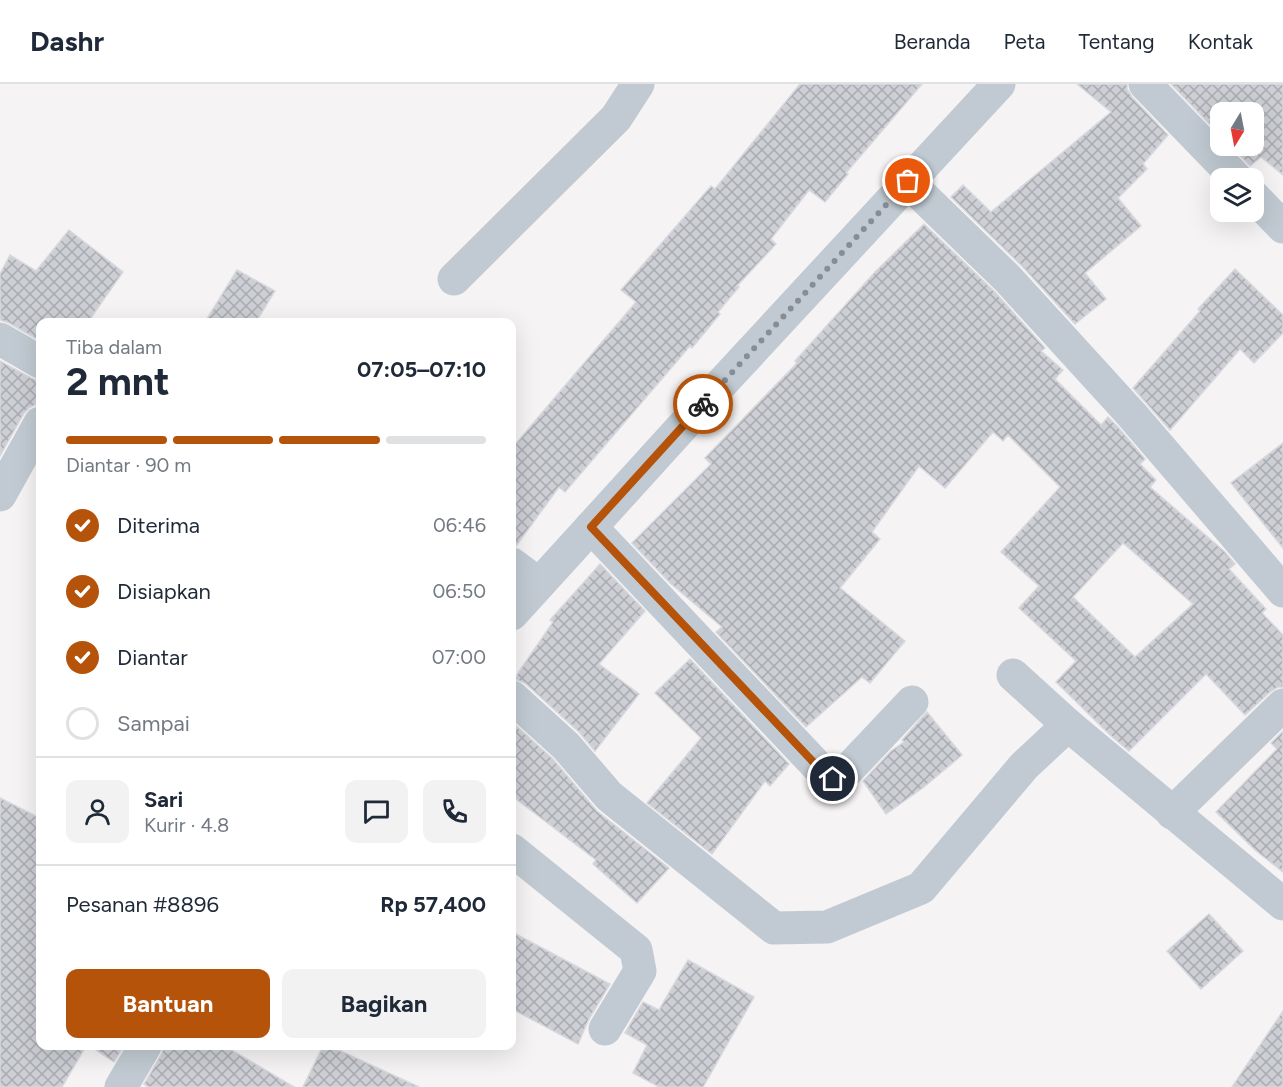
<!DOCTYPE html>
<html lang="id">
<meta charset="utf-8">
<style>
body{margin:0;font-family:Figtree,sans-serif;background:#f2f2f3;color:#1f2937;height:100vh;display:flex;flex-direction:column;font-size:22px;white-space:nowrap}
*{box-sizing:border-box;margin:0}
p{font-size:20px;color:#747a83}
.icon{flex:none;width:33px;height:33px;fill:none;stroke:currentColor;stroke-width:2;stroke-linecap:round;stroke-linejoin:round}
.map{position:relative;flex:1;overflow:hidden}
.details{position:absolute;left:36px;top:234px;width:480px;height:732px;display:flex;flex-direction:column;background:#fff;border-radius:12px;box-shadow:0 6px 24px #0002}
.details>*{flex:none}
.needle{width:39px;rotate:190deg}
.controls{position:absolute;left:1210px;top:18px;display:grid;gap:12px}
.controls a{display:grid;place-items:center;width:54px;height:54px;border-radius:12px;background:#fff;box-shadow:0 6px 24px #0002;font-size:30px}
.pin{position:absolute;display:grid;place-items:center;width:51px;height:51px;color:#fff;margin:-26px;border:3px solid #fff;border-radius:50%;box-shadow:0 2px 6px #0007}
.courier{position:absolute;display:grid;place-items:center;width:60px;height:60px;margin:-30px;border:4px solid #b45309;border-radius:50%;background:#fff;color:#222;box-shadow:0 2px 8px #0007}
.head em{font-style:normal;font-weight:700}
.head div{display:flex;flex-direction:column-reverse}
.head{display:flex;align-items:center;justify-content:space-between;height:102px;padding:0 30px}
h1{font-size:39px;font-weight:700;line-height:45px}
.bar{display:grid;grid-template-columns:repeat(4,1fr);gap:9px 6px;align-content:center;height:72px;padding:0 30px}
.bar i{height:8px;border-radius:4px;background:#e0e1e3}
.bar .active{background:#b45309}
.bar p{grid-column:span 4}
.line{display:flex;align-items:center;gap:15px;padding:0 30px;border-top:2px solid #e0e1e3}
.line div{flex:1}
.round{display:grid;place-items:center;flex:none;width:63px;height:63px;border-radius:12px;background:#f2f2f3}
ol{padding:0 30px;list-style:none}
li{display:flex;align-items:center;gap:18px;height:66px}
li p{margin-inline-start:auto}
li .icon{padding:6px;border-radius:50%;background:#b45309;color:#fff;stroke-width:4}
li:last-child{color:#747a83}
li i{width:33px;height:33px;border:3px solid #e0e1e3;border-radius:50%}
.action{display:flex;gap:12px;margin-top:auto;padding:12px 30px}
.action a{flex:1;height:69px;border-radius:12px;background:#b45309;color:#fff;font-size:24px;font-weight:700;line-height:69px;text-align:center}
.action a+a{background:#f2f2f3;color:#1f2937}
header{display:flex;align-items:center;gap:36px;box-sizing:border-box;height:84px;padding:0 30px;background:#fff;border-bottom:2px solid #e0e1e3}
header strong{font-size:28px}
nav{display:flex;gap:33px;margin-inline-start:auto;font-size:21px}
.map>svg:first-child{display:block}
.building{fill:url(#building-cross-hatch);stroke:#d7d9de;stroke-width:1.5;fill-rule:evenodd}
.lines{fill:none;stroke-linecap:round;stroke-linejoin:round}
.minor{stroke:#c1cad2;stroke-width:33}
.tertiary{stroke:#c1cad2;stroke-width:33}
.done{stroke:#868d94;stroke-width:6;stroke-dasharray:0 10.8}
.route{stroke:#b45309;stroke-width:8}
</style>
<header>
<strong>Dashr</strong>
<nav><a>Beranda</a><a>Peta</a><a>Tentang</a><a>Kontak</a></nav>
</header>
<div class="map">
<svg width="1283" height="1003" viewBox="0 0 1283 1003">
<defs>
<pattern id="building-cross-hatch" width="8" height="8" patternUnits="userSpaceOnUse" patternTransform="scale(1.5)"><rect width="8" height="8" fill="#cdcfd5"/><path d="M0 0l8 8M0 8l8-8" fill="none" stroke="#a8abb0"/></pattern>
</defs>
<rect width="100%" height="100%" fill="#f5f3f3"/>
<g class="building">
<polygon points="800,0 922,0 846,89 848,90 825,118 809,106 771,155 776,160 737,202 739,203 718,228 720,230 692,264 690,262 565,408 559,403 516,462 512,462 512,364 636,218 621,206 711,102 715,105"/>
<polygon points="1077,0 1127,0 1127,5 1132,13 1168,51 1143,80 1147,85 1118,114 1141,142 1085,189 1106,215 1075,240 1022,182 951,113 963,101 991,128 1111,28"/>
<polygon points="1171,0 1283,0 1283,91 1261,73 1250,82 1231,62 1254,62 1254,28 1221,28 1221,52"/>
<path d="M 924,140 L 995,208 L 1045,264 L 1041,267 L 1063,286 L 1055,295 L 1101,341 L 1108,333 L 1118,343 L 1145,375 L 1140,380 L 1156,396 L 1150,403 L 1225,468 L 1235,480 L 1229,485 L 1266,525 L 1262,529 L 1283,551 L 1283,603 L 1278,603 L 1270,608 L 1245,631 L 1206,590 L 1129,667 L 1110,651 L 1056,598 L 1076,577 L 1019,524 L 1039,502 L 1001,468 L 1060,403 L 1008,351 L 1003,357 L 993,348 L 945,404 L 919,382 L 872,448 L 880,455 L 840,504 L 905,557 L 870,599 L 862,593 L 806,643 L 716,548 L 722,543 L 670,499 L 632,459 L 711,380 L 705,374 L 797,279 L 795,277 L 875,188 ZM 1123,459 L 1193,520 L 1135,573 L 1073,513 Z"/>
<polygon points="69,146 123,188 88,238 40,238 40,257 9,239 0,236 0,190 10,171 36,187"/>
<polygon points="1235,185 1283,231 1283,249 1254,279 1240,265 1170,346 1133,304 1200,227 1198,225"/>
<polygon points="237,186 275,207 256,238 205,238"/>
<polygon points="0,277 31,294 40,297 40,319 30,323 24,329 0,372"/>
<polygon points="1283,359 1283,464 1231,399"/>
<polygon points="600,480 645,527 599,580 639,610 595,667 579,648 525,599 514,595 553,538 550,536"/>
<polygon points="690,575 789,680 770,702 765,697 712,770 647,719 701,654 655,609"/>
<polygon points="927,628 962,671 924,703 886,730 863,697 891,667 904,658 902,656"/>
<polygon points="512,638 553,675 597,727 669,784 637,819 593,780 596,776 512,712"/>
<polygon points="1283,647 1283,788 1255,766 1216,728 1277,665 1271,659"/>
<polygon points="0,714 40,734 40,962 86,962 62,1003 0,1003"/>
<polygon points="1209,830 1243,867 1201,905 1167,867"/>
<polygon points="512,848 610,900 589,935 578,960 512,925"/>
<polygon points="688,876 754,913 703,1003 659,1003 633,989 647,961 625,949 643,918 659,926"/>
<polygon points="1283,927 1283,1003 1232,1003"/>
<polygon points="90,962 124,962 114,978"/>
<polygon points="164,962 225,962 294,1003 148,1003 144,1000 161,971"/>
<polygon points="323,962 330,962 419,1003 303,1003"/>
</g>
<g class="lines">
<g class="minor">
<polyline points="1145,0 1236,94"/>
<polyline points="907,97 1008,195 1132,331 1283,507"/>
<polyline points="1254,113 1283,143"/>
<polyline points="454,195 616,34 638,0"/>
<polyline points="0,255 40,278"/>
<polyline points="0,411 40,339"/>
<polyline points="591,443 818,683 833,695 843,691 912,618"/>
<polyline points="512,480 539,500"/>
<polyline points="1013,591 1068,641 1283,820"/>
<polyline points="512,613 566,662 609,712 774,844 827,843 921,804 1024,682 1068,641"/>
<polyline points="1172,729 1283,621"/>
<polyline points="512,766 636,866 640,887 605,945"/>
</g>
<g class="tertiary">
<polyline points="512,530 722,299 999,0"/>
<polyline points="121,1003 145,962"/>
</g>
</g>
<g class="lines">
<polyline class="done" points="703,320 908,97"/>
<polyline class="route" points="703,320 591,443 818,683 833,695"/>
</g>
</svg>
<div class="controls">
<a><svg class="needle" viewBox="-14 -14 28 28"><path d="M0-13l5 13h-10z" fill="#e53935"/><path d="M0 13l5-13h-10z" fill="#747a83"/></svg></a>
<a><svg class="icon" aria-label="layers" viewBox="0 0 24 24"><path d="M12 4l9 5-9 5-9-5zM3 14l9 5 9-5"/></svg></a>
</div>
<div class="pin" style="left:908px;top:97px;background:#ea580c"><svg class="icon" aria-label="bag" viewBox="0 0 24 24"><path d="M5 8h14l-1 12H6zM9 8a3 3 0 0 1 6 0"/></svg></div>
<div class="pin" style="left:833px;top:695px;background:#1f2937"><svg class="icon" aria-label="home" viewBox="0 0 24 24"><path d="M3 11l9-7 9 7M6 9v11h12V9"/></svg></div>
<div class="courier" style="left:703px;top:320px"><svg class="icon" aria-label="bike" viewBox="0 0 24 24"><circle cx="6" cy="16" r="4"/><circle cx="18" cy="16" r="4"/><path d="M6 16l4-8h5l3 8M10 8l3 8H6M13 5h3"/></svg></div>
<section class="details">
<div class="head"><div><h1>2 mnt</h1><p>Tiba dalam</p></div><em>07:05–07:10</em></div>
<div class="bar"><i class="active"></i><i class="active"></i><i class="active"></i><i></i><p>Diantar · 90 m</p></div>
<ol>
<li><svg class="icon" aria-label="check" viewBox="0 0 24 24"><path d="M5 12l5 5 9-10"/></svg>Diterima<p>06:46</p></li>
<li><svg class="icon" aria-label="check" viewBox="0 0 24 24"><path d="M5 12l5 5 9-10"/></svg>Disiapkan<p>06:50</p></li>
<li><svg class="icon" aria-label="check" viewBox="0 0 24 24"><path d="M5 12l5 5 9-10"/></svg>Diantar<p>07:00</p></li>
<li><i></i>Sampai</li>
</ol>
<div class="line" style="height:108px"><a class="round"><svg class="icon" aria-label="person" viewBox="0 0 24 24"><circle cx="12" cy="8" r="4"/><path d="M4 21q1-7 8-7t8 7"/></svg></a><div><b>Sari</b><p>Kurir · 4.8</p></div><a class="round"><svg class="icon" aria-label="chat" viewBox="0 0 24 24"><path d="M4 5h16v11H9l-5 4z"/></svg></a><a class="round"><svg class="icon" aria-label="phone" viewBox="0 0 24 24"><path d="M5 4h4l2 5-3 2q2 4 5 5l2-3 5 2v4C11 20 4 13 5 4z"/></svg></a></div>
<div class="line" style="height:78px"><div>Pesanan #8896</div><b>Rp 57,400</b></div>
<div class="action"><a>Bantuan</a><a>Bagikan</a></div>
</section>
</div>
